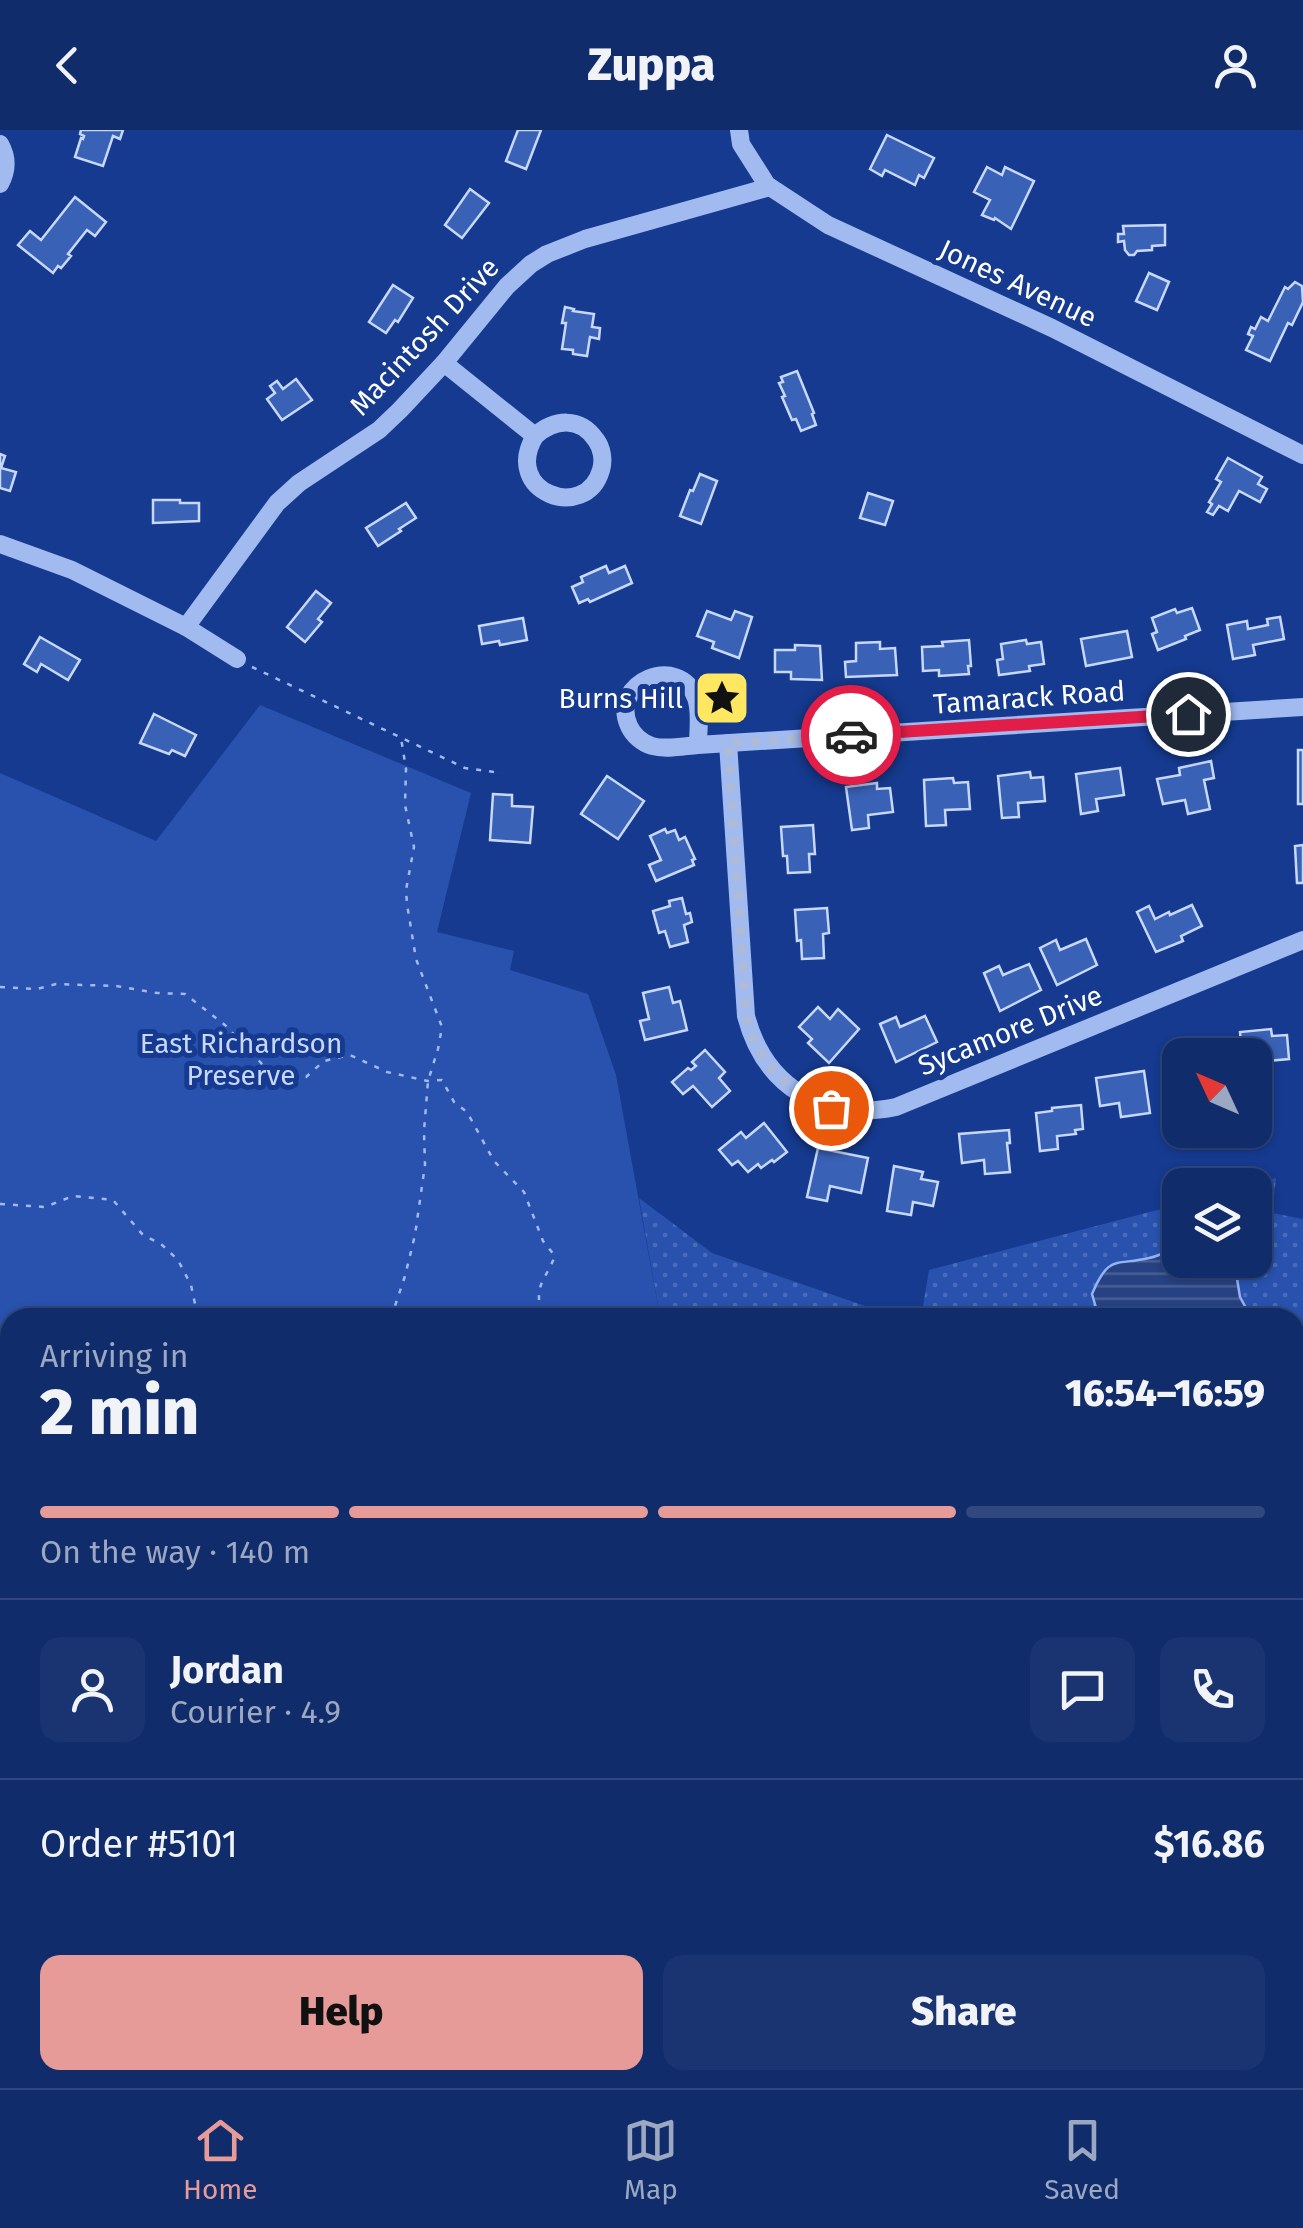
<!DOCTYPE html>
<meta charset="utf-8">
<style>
body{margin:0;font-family:"Fira Sans",sans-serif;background:#193471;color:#f1f3f6;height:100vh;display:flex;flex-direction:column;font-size:38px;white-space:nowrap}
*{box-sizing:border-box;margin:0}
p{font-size:32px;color:#9ca7c1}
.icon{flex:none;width:55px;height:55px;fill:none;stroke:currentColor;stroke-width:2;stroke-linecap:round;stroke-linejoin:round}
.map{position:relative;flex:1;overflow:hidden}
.details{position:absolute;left:0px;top:1178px;width:1305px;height:782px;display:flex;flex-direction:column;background:#102c6b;border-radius:30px 30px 0 0;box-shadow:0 2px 8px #0004,0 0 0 2px #30487e}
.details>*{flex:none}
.needle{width:65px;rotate:314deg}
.tools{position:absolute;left:1162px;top:908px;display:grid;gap:20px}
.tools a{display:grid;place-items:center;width:110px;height:110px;border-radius:20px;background:#102c6b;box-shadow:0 2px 8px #0004,0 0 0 2px #30487e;font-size:50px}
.pin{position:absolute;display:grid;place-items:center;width:85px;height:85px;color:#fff;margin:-42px;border:5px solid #fff;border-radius:50%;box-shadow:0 2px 10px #0007}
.courier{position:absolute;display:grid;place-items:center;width:100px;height:100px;margin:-50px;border:8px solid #e11d48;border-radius:50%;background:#fff;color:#222;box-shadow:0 2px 12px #0007}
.overview em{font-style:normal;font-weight:800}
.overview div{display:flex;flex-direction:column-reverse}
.overview{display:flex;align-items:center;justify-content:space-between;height:170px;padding:0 40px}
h1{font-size:65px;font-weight:800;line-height:75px}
.bar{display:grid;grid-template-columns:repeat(4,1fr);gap:15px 10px;align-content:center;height:120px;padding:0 40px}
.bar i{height:12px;border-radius:8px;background:#30487e}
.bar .on{background:#e69b98}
.bar p{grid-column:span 4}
.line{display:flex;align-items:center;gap:25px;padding:0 40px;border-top:2px solid #30487e}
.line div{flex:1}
.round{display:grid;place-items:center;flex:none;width:105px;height:105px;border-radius:20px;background:#193471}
.cta{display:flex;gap:20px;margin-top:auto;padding:20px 40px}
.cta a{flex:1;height:115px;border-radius:20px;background:#e69b98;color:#111;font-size:40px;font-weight:800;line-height:115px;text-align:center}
.cta a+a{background:#193471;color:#f1f3f6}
header{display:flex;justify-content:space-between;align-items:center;height:130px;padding:0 40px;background:#102c6b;font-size:45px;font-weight:800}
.tabs{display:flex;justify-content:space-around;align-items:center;height:140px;border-top:2px solid #30487e;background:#102c6b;font-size:28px;color:#9ca7c1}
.tabs a{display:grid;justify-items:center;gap:5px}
.tabs .on{color:#e69b98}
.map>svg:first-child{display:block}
.grass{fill:url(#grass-dots)}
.park{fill:#2852ae}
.water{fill:url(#water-rules);stroke:#94b3f3;stroke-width:2.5}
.building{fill:#3961b6;stroke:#c8d8fc;stroke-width:2.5}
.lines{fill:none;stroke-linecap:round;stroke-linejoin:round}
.path{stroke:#a1baf0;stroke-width:2.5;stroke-dasharray:5 8;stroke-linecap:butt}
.minor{stroke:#a1baf0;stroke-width:18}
.done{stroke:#adbad8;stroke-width:10;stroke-dasharray:0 18}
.route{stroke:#e11d48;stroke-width:12}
.labels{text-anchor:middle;stroke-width:10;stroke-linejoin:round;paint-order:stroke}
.street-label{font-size:28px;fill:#fff;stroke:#153a8f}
.poi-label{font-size:28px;fill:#fff;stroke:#153a8f;text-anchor:end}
.park-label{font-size:28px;fill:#c8d8fc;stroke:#153a8f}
</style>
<header><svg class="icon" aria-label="back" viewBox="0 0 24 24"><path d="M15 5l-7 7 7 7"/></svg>Zuppa<svg class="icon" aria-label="person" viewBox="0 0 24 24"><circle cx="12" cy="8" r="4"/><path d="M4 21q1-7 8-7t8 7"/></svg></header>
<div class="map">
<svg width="1303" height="1958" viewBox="0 0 1303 1958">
<defs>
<pattern id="grass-dots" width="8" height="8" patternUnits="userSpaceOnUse" patternTransform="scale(2.5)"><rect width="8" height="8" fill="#2852ae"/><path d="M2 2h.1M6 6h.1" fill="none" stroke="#486cba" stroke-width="1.8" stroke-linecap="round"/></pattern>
<pattern id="water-rules" width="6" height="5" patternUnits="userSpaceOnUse" patternTransform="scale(2.5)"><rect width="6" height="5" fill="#274282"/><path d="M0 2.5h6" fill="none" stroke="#475e95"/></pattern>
</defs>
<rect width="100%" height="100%" fill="#153a8f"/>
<g class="grass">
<polygon points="1276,1048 1272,1083 1303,1089 1303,1488 1295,1488 1295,1188 921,1188 929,1140 1180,1074 1180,1130 1255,1130 1255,1055 1251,1055"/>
<polygon points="639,1068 712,1123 897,1187 660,1187"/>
<polygon points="0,1751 10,1751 10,1950 611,1950 608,1958 0,1958"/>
</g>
<g class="park">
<polygon points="260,575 471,663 437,802 514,821 510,840 588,864 616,945 660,1187 10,1188 10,1751 0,1751 0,643 156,711"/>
<polygon points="611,1950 952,1950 949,1958 608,1958"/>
</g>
<path class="water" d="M 1180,1116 L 1180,1130 L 1234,1130 L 1240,1167 L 1251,1187 L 1106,1188 L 1097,1181 L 1092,1164 C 1109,1124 1115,1136 1149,1128 C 1160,1126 1169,1120 1180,1116 Z"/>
<g class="building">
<polygon points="81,0 123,0 120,9 113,6 103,36 75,27 81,8 83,9 84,6 80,4"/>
<polygon points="518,0 541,0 526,39 506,31"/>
<polygon points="887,5 934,28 924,48 919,45 915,55 885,40 882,46 870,39"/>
<polygon points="987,37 1002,45 1005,37 1034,51 1011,99 995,88 994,90 982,85 990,70 974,62"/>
<polygon points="470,59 489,73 462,108 445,95"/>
<polygon points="75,67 106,92 95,106 87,100 68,124 71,126 61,138 58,136 53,143 18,115 30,101 41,110"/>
<polygon points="1165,95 1165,115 1152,116 1152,120 1137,121 1134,125 1129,125 1125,120 1124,111 1118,112 1118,104 1124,104 1123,96"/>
<polygon points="1149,143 1169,152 1157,180 1136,171"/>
<polygon points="1295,152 1302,156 1303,172 1292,195 1288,193 1270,231 1246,220 1253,206 1248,204 1251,197 1255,199 1261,187 1268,191 1285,157 1288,159"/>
<polygon points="393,155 413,168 398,192 395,190 386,203 369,192"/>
<polygon points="565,177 574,179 573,181 594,184 592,197 600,198 599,209 590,207 587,226 573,224 573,220 562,219 566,193 562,193"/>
<polygon points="797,241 814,283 812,284 816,295 801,301 796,289 792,290 782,267 785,266 779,253 783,252 781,247"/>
<polygon points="296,249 312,270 282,290 267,269 275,263 270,256 277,251 283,259"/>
<polygon points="0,324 5,326 1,338 16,342 10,361 0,358"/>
<polygon points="1228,328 1262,347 1258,354 1267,359 1260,372 1239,361 1228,381 1219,376 1213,385 1207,382 1212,374 1209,372 1221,352 1216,349"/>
<polygon points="700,344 717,351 701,394 680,386 690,360 693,361"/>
<polygon points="868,363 893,371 885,395 860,388"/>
<polygon points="153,370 180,370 180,373 199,373 199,391 153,393"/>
<polygon points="406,373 416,388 399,399 401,401 378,416 366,398"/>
<polygon points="606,436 609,443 625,436 632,453 590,472 588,469 579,473 572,457 583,452 581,447"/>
<polygon points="316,461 331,473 318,489 322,492 305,512 287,497"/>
<polygon points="1192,478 1200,500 1185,506 1186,509 1158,520 1152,504 1157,502 1152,488 1175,479 1177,483"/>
<polygon points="707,481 731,490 735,481 752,487 739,528 712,518 714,512 697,506"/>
<polygon points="1280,487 1284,509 1253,515 1255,525 1233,529 1227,495 1247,491 1248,499 1268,495 1267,489"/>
<polygon points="523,488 527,510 500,515 499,511 482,514 479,496"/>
<polygon points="1127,501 1132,527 1086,536 1081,509"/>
<polygon points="40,507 80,530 68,550 41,534 37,542 24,534"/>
<polygon points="969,510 971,536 968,536 969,544 939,546 939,540 923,541 922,517 943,516 942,512"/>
<polygon points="1026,510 1027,514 1041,512 1044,534 1029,536 1030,541 999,545 997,530 1003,529 1001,514"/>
<polygon points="880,512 880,519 895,518 897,545 846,547 845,532 856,531 856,513"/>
<polygon points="795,515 820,516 822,550 791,549 791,542 775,542 775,520 795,520"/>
<polygon points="154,584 196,605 185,626 172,620 169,624 140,613"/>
<rect x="1298" y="620" width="5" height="54"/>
<polygon points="1211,631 1214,648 1204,650 1210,679 1188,684 1185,670 1163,674 1157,649 1180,645 1179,638"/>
<polygon points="1120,638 1124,665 1096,669 1098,681 1081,684 1076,644"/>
<polygon points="1030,642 1031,648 1043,647 1045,671 1018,673 1019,687 1002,688 998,646"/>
<polygon points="607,646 644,671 618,709 581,684"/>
<polygon points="953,648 954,653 968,652 970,679 945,680 946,695 926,696 924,650"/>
<polygon points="877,653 877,659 890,658 893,682 868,685 869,698 852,700 846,657"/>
<polygon points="493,664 512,665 512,676 533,677 530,713 490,710"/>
<polygon points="813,695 815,724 809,724 810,742 788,743 787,726 783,726 781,697"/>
<polygon points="665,699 667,703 675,700 679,710 685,707 695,729 692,730 694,735 656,751 649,735 661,730 650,706"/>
<polygon points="1303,715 1303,753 1297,753 1295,716"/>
<polygon points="682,768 686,784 690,783 692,792 684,795 688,812 670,817 665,801 659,803 653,781 670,776 669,771"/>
<polygon points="1192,775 1202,796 1181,806 1183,811 1156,822 1137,782 1149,776 1155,789 1169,782 1170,785"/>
<polygon points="827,778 829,803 823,804 824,828 802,829 801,810 797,811 795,780"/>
<polygon points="1086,809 1097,835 1057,855 1040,818 1056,810 1060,820"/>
<polygon points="1029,834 1041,860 1000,881 984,843 999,836 1003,845"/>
<polygon points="669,857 673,873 680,871 687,900 645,910 640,891 649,889 643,863"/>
<polygon points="818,877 830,889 838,879 859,899 829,933 808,913 812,909 799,897"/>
<polygon points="925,886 937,912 896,932 880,894 896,887 900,897"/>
<polygon points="1271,899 1272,906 1287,905 1289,929 1255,932 1255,925 1242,925 1240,902"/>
<polygon points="705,920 725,942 719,948 730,961 712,977 693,956 683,964 672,952 688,938 691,940 696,936 692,932"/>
<polygon points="1144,941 1150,983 1121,987 1119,973 1100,976 1096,948"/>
<polygon points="1081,975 1083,999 1075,1000 1076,1004 1057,1006 1058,1019 1040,1021 1036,983 1052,981 1052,978"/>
<polygon points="764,993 787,1022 774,1032 772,1030 761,1038 758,1034 748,1042 738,1031 732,1035 719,1020 741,1002 746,1008"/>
<polygon points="1009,1000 1010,1013 1007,1013 1010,1042 985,1044 984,1030 962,1033 959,1004"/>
<polygon points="818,1018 868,1028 861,1063 830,1056 827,1071 807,1067"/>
<polygon points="894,1036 923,1042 921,1049 938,1052 933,1076 913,1072 911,1085 887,1081"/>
<polygon points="1295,1819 1303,1821 1303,1868 1302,1873 1296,1871 1295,1875"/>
</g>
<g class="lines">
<g class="path">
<polyline points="252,537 465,638 502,643"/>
<path d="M 0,857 L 37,859 L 56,854 L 116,856 L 157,863 L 185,864 L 225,895 L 262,934 L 278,945 L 292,948 L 306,947 L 324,931 L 350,925 L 387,942 L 428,951 L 442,950 L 454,972 L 467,982 L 494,1031 L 524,1062 L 543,1111 L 555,1126 C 543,1155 534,1153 542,1188"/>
<polyline points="0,1074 45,1077 73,1066 113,1070 143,1105 161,1114 178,1130 191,1155 198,1188"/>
<polyline points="391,1188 405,1146 415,1105 425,1035 424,1001 428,951 438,919 442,897 416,829 407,774 406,760 414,717 405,675 406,639 401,608"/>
<polyline points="0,1584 10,1577"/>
<polyline points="739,1950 741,1958"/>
</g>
<g class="minor">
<polyline points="739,0 741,14 767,55 828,95 1052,198 1303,325"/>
<path d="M 0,14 C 8,28 7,41 0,54"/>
<path d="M 444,233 L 535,306 C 501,362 586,393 601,340 C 604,330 602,318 596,310 C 580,286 554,289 535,306"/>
<polyline points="0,414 72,440 186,497 237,529"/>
<polyline points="186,497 277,373 299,353 379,300 400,280 444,233 507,156 531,134 547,124 585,109 770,57"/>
<path d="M 728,613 L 746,886 C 765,958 824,992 896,977 L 1303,810"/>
<path d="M 698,615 C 698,600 701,582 696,568 C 679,523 609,552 629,596 C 633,605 642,613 652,616 C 666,620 684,616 698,615 L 1303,577"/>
<polyline points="1295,1462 1303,1454"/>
<polyline points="1295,1597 1303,1593"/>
<polyline points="0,1864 10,1863"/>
<polyline points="309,1958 322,1950"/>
<polyline points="467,1958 471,1950"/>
</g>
</g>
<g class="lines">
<path class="done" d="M 831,978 C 786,962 758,932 746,886 L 728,613 L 851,605"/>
<polyline class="route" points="851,605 1188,584"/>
</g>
<defs>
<g id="sight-square" transform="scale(2.875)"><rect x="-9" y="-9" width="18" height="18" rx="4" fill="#ffe761" stroke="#153a8f"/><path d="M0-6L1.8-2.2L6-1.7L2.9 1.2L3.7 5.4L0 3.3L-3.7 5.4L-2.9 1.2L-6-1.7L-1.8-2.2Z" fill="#111"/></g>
</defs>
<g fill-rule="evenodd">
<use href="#sight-square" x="722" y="568"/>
</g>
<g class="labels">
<g class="street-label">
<text transform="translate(1018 153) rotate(25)" y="10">Jones Avenue</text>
<text transform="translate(424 206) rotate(-47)" y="10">Macintosh Drive</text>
<text transform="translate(1029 567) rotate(-4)" y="10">Tamarack Road</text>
<text transform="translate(1010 900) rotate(-22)" y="10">Sycamore Drive</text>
</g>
<g class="poi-label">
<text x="683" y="578">Burns Hill</text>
</g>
<g class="park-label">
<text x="241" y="923">East Richardson<tspan x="241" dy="32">Preserve</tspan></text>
</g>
</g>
</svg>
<div class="tools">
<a><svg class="needle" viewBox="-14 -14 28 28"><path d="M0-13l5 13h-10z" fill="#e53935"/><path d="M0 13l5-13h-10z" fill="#9ca7c1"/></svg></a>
<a><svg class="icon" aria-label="layers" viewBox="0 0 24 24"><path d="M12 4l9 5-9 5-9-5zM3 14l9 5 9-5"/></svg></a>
</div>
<div class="pin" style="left:831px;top:978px;background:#ea580c"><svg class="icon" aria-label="bag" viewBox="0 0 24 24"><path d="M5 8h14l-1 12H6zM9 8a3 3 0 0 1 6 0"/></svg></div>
<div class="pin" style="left:1188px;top:584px;background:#1f2937"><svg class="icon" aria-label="home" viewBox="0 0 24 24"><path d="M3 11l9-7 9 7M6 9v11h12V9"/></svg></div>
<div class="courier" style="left:851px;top:605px"><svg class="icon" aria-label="car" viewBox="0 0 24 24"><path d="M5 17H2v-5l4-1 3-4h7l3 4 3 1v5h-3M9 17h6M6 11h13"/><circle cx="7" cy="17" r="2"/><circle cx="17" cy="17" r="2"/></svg></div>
<section class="details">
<div class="overview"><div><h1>2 min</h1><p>Arriving in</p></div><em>16:54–16:59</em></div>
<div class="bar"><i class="on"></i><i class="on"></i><i class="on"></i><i></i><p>On the way · 140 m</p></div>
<div class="line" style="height:180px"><a class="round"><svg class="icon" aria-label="person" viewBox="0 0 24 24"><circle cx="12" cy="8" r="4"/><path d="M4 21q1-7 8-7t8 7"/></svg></a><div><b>Jordan</b><p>Courier · 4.9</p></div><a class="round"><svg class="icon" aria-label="chat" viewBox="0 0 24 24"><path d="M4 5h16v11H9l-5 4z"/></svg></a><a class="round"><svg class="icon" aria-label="phone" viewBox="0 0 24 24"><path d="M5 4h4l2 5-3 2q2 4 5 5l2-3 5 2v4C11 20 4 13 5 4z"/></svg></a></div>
<div class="line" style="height:130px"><div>Order #5101</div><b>$16.86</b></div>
<div class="cta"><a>Help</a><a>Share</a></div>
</section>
</div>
<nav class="tabs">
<a class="on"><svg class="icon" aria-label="home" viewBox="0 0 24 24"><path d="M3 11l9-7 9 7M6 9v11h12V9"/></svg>Home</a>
<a><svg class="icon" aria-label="map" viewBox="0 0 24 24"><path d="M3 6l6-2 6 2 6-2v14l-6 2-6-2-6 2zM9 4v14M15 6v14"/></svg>Map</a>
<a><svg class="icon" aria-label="saved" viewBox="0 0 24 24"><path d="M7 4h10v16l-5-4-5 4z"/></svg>Saved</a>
</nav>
